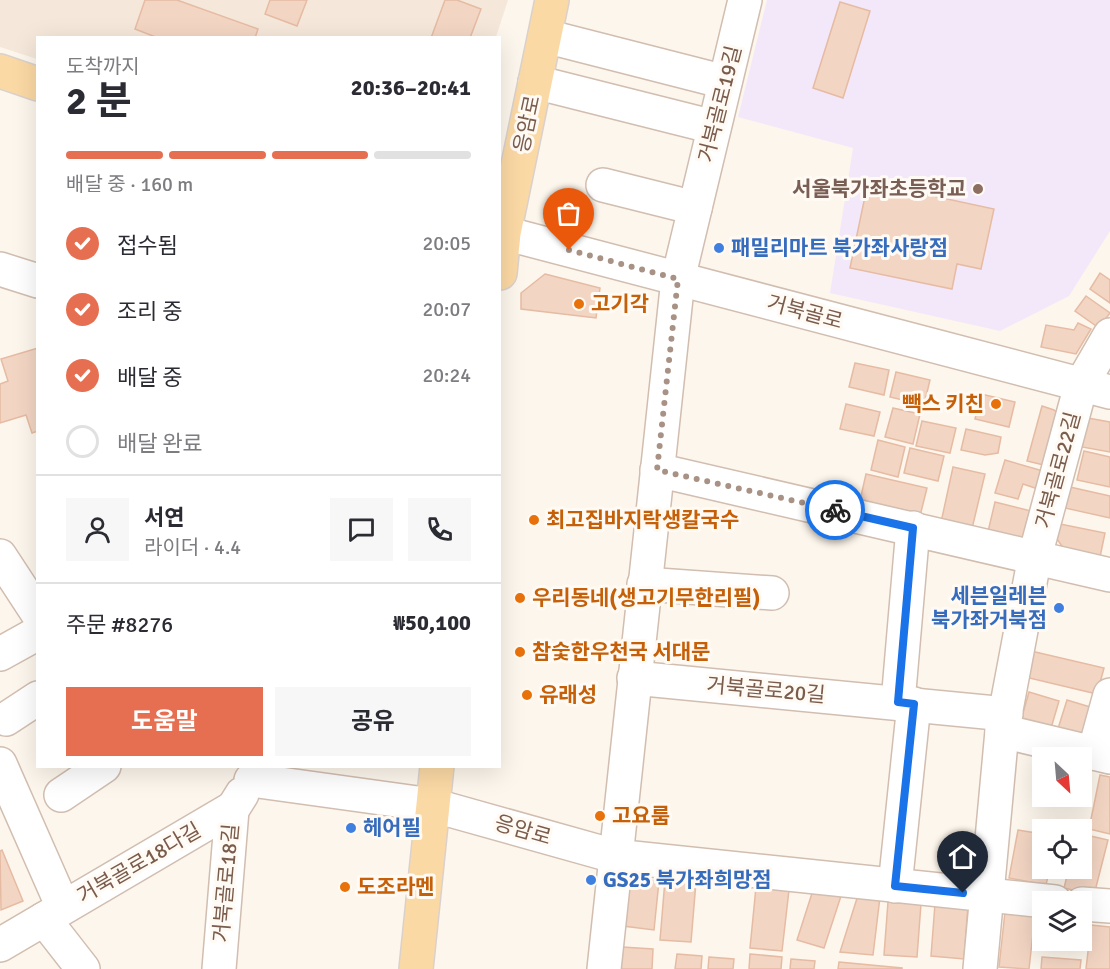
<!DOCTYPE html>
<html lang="ko">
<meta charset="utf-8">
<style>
body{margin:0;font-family:Signika,"Noto Sans KR",sans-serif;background:#f7f7f7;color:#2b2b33;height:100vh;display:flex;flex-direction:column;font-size:22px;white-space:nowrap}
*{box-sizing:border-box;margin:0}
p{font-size:20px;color:#7c7c81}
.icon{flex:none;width:33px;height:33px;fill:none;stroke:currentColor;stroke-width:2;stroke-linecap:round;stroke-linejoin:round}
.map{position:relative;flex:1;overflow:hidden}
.panel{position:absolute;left:36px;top:36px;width:465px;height:732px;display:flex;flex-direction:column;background:#fff;border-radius:0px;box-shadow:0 6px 24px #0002}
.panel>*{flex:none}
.needle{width:39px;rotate:154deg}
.buttons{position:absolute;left:1032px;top:747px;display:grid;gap:12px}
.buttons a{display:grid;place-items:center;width:60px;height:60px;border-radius:0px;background:#fff;box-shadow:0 6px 24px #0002;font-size:30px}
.pin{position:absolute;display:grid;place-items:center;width:51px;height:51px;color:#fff;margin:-62px -26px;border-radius:50% 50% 50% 0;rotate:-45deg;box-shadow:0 0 6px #0007}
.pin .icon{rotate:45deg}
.courier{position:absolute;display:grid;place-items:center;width:60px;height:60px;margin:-30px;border:4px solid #1a73e8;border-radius:50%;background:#fff;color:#222;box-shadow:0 2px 8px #0007}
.summary em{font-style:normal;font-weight:700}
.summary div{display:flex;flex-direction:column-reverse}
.summary{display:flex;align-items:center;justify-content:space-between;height:102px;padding:0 30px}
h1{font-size:39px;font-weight:700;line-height:45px}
.bar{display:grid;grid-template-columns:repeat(4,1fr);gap:9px 6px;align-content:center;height:72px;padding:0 30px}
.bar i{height:8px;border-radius:4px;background:#e1e1e2}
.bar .selected{background:#e76f51}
.bar p{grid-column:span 4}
.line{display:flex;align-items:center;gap:15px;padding:0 30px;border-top:2px solid #e1e1e2}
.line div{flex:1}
.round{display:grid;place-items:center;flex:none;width:63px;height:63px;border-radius:0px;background:#f7f7f7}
ol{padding:0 30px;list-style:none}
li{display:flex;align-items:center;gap:18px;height:66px}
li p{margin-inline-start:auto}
li .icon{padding:6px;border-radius:50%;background:#e76f51;color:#fff;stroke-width:4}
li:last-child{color:#7c7c81}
li i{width:33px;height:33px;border:3px solid #e1e1e2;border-radius:50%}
.cta{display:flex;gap:12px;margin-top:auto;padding:12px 30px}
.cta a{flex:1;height:69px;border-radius:0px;background:#e76f51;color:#fff;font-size:24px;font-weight:700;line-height:69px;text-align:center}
.cta a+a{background:#f7f7f7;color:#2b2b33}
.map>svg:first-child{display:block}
.residential{fill:#f5e8da}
.education{fill:#f3e8fa}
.building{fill:#f3d5c3;stroke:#e6bba3;stroke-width:1.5}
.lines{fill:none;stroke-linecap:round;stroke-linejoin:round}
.minor-casing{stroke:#d1beb0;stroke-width:36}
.major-casing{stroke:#dad1cd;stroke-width:36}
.minor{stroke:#fff;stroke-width:33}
.major{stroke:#fbd9a5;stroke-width:33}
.done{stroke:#a89285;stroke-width:6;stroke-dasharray:0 10.8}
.route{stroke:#1a73e8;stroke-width:8}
.education-dot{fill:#8d6e63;stroke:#fffaf3;stroke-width:2}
.shop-dot{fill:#3f7fe0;stroke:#fffaf3;stroke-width:2}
.food-dot{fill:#e8710a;stroke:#fffaf3;stroke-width:2}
.labels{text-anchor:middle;stroke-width:6;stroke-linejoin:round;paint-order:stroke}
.street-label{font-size:21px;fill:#7a5c4d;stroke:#fffaf3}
.education-label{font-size:21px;font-weight:bold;fill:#785e54;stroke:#fffaf3;text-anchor:end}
.shop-label{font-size:21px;font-weight:bold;fill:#366cbe;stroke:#fffaf3;text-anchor:start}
.food-label{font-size:21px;font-weight:bold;fill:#c56008;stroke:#fffaf3;text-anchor:start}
</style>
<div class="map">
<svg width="1110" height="969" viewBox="0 0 1110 969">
<rect width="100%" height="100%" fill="#fdf6ec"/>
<polygon class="residential" points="0,0 508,0 496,37 38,38 37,59 0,47"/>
<polygon class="education" points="767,0 1110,0 1110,231 1069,296 1000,331 830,293 853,148 738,117"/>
<g class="building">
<polygon points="145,0 177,0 258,29 255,38 158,38 135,29"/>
<polygon points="270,0 307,0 297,26 265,14"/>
<polygon points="445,0 457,0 481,9 470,38 431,38"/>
<polygon points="840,2 870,11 843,98 813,88"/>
<polygon points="868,182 994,209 981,269 957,264 952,289 850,268"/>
<polygon points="1100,273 1110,280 1110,303 1090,289"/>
<polygon points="545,274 600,288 596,318 521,309 521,293"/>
<polygon points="1086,296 1110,313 1099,328 1075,311"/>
<polygon points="1078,323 1091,329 1076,354 1041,347 1046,325 1074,330"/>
<polygon points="38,348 38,431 32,433 26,415 0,423 0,384 8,381 1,359"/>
<polygon points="855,363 889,370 884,395 849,387"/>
<polygon points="896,372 930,380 924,405 890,397"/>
<polygon points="981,394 1015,402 1009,427 975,419"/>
<polygon points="846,404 880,412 874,436 840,429"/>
<polygon points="1042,406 1054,410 1062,417 1048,466 1027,461"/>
<polygon points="893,408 920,414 913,444 885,437"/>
<polygon points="1088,418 1110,422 1110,452 1082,447"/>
<polygon points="922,421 956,428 950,453 916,446"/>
<polygon points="966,429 1001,437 998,453 985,455 961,450"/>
<polygon points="878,440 905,447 898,477 871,470"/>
<polygon points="910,448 944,456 938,481 904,473"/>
<polygon points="1084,451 1110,457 1110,487 1077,480"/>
<polygon points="1005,460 1043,471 1038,489 1023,484 1018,499 995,493"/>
<polygon points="953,467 985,474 971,533 940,527"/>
<polygon points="866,474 927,488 919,520 859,505"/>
<polygon points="1070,487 1110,496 1110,518 1065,508"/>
<polygon points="995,502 1035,512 1027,545 987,536"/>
<polygon points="1060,524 1105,533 1100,557 1064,549 1057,539"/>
<polygon points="1031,651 1104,668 1097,694 1025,677"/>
<polygon points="1029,692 1059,701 1049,735 1019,727"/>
<polygon points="1067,700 1097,709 1086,744 1056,735"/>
<polygon points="1100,775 1110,777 1110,834 1089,829"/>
<polygon points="1018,830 1042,834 1042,868 1050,868 1046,885 1009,878"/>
<polygon points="1082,834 1108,840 1094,895 1064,888 1069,868 1082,868"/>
<polygon points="2,850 23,901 1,910 0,851"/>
<polygon points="628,878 659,881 654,930 623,926"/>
<polygon points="665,880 696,882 691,942 660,940"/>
<polygon points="756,887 789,890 782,951 750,948"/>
<polygon points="814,887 841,896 824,948 797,940"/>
<polygon points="858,895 880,897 873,955 840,952"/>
<polygon points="888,902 921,904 917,957 884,955"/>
<polygon points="935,904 968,906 964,959 931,956"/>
<polygon points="1005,912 1035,915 1029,969 999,967"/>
<polygon points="1091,925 1110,927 1110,969 1086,969"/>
<polygon points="622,947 653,949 652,969 620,969"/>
<polygon points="677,954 702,956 701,969 675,969"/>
<polygon points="750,954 782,957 781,969 749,969"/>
<polygon points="709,957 734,959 733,969 708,969"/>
<polygon points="1042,957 1081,960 1080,969 1041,969"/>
<polygon points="791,959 815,961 814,969 790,969"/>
<polygon points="839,962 902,968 902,969 838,969"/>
</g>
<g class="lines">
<g class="minor-casing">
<g id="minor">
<polyline points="545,36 725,82"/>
<polyline points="535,82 714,127"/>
<polyline points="603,185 695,208"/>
<polyline points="504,233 1110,392"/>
<polyline points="0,269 38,281"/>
<polyline points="657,470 1110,575"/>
<polyline points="0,556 38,614"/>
<polyline points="644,584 772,593"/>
<polyline points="0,654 38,633"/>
<polyline points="634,678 1006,714"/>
<polyline points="898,702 913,528"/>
<polyline points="6,719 38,698"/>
<polyline points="1002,731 1110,757"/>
<polyline points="1094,753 1110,695"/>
<polyline points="0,764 63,907"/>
<polyline points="251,780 432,805 614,856 1055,902"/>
<polyline points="61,795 104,766"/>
<polyline points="895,886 914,704"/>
<polyline points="1082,904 1110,906"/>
<polyline points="44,919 83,969"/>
<polyline points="0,945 233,808"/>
<polyline points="219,969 232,810 242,794"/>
<polyline points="604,969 678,279 745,0"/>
<polyline points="980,969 1002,731 1035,556 1081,385 1110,335"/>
</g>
</g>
<g class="major-casing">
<g id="major">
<polyline points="0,71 38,84"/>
<polyline points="500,273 504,233 552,0"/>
<polyline points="416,969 437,766"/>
</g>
</g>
<use href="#minor" class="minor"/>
<use href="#major" class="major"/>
</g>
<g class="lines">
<polyline class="done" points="569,250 678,279 657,470 835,510"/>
<polyline class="route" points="835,510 913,528 898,702 914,704 895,886 963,893"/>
</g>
<circle class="education-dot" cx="978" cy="189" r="6"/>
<g class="shop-dot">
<circle cx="719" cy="248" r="6"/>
<circle cx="1059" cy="608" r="6"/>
<circle cx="351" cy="828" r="6"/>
<circle cx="591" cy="880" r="6"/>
</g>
<g class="food-dot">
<circle cx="579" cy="304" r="6"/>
<circle cx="996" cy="404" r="6"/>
<circle cx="534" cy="520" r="6"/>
<circle cx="520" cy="598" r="6"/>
<circle cx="520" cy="652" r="6"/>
<circle cx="527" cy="695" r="6"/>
<circle cx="600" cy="816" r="6"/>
<circle cx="345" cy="887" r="6"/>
</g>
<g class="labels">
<g class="street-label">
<text transform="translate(720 104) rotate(-76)" y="7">거북골로19길</text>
<text transform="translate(527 124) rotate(-78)" y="7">응암로</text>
<text transform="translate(805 312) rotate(15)" y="7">거북골로</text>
<text transform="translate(1058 470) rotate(-75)" y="7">거북골로22길</text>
<text transform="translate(766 690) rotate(5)" y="7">거북골로20길</text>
<text transform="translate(523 830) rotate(16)" y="7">응암로</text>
<text transform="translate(139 863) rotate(-30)" y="7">거북골로18다길</text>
<text transform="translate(226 883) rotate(-85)" y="7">거북골로18길</text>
</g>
<g class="education-label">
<text x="966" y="196">서울북가좌초등학교</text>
</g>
<g class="shop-label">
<text x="731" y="255">패밀리마트 북가좌사랑점</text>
<text x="1047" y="603" text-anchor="end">세븐일레븐<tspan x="1047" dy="24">북가좌거북점</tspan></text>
<text x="363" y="835">헤어필</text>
<text x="603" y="887">GS25 북가좌희망점</text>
</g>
<g class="food-label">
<text x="591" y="311">고기각</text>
<text x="984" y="411" text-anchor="end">빽스 키친</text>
<text x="546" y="527">최고집바지락생칼국수</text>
<text x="532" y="605">우리동네(생고기무한리필)</text>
<text x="532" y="659">참숯한우천국 서대문</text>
<text x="539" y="702">유래성</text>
<text x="612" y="823">고요룸</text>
<text x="357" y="894">도조라멘</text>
</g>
</g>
</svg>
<div class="buttons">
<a><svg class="needle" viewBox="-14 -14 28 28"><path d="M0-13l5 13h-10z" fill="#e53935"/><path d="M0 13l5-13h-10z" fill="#7c7c81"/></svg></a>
<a><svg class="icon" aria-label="locate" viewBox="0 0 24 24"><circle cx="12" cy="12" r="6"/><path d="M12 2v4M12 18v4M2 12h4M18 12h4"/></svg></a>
<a><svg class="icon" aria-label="layers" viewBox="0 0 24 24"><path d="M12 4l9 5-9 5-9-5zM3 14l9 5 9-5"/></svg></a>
</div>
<div class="pin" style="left:569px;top:250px;background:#ea580c"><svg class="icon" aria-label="bag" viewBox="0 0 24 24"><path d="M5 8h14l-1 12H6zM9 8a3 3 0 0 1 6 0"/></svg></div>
<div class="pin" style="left:963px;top:893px;background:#1f2937"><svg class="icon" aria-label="home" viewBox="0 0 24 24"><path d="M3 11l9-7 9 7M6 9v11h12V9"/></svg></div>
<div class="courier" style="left:835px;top:510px"><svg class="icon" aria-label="bike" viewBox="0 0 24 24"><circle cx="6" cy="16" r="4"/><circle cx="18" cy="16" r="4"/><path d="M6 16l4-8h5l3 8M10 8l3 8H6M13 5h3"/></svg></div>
<section class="panel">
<div class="summary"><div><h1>2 분</h1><p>도착까지</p></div><em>20:36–20:41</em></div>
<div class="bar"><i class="selected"></i><i class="selected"></i><i class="selected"></i><i></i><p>배달 중 · 160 m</p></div>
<ol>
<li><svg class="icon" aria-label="check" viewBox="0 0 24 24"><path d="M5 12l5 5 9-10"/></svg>접수됨<p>20:05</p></li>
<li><svg class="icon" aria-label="check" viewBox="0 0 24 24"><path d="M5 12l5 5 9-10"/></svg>조리 중<p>20:07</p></li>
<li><svg class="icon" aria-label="check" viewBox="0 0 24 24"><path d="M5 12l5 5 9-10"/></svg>배달 중<p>20:24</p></li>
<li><i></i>배달 완료</li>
</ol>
<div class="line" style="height:108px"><a class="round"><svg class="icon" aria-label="person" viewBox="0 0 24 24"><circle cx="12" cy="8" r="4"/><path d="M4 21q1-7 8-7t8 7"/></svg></a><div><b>서연</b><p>라이더 · 4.4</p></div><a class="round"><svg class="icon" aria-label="chat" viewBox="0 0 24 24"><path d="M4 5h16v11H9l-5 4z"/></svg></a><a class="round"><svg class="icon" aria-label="phone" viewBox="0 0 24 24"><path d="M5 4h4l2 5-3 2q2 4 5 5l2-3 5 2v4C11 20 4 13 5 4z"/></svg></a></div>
<div class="line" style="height:78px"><div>주문 #8276</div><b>₩50,100</b></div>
<div class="cta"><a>도움말</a><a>공유</a></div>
</section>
</div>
